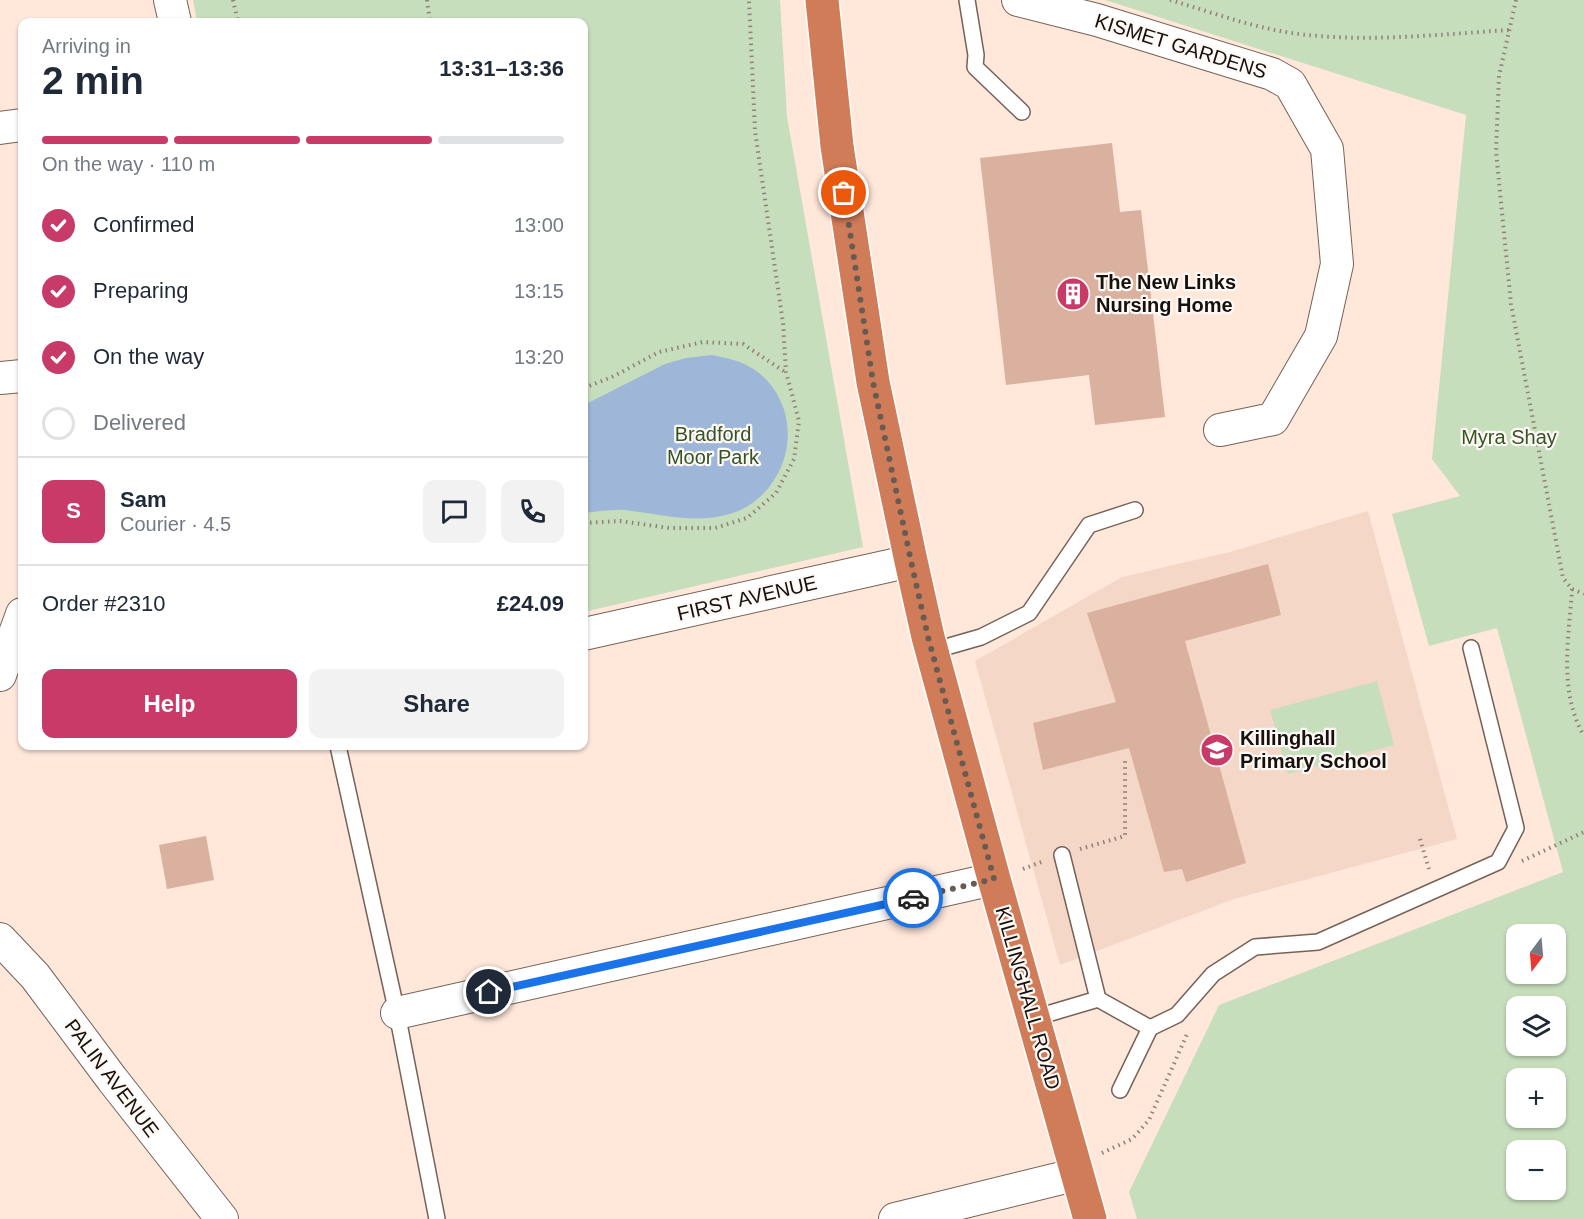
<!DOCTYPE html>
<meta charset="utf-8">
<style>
body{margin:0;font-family:Helvetica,sans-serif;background:#f2f2f3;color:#1f2937;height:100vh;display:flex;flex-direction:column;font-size:22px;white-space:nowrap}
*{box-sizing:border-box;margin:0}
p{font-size:20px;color:#747a83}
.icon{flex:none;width:33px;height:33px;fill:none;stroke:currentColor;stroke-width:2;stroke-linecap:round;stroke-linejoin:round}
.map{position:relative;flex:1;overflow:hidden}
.panel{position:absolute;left:18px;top:18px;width:570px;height:732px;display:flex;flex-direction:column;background:#fff;border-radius:12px;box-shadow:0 2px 4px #0004}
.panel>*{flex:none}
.needle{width:39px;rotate:196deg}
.fabs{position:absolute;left:1506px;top:924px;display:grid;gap:12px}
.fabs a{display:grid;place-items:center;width:60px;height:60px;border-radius:12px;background:#fff;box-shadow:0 2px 4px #0004;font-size:30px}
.pin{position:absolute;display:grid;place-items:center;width:51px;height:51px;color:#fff;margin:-26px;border:3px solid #fff;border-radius:50%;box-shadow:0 2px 6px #0007}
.courier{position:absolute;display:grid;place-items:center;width:60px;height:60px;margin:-30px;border:4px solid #1a73e8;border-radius:50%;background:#fff;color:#222;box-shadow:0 2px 8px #0007}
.overview em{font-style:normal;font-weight:600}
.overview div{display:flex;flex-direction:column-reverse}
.overview{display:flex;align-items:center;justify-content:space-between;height:102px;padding:0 24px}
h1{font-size:39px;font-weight:600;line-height:45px}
.bar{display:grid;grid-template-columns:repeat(4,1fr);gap:9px 6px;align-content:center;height:72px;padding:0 24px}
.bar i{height:8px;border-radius:4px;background:#e0e1e3}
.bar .on{background:#c83b69}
.bar p{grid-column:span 4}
.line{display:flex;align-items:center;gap:15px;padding:0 24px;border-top:2px solid #e0e1e3}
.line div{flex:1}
.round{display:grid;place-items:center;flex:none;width:63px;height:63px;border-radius:12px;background:#f2f2f3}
ol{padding:0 24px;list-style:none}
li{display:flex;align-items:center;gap:18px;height:66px}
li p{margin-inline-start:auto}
li .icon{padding:6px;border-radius:50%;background:#c83b69;color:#fff;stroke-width:4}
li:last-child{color:#747a83}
li i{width:33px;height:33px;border:3px solid #e0e1e3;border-radius:50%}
.cta{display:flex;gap:12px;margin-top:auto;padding:12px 24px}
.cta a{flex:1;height:69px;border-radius:12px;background:#c83b69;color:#fff;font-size:24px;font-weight:600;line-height:69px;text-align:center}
.cta a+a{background:#f2f2f3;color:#1f2937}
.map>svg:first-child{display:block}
.built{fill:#f4d7c6}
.green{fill:#c7debd;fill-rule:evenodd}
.water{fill:#9eb6d7}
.building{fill:#dab09f}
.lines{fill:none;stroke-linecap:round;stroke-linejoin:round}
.lane-casing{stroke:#766257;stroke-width:18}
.street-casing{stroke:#766257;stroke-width:34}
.highway-casing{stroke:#fff;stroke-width:36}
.path{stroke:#908077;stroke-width:4;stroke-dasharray:1.5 4.5;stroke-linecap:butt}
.lane{stroke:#fff;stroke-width:15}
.street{stroke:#fff;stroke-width:32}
.highway{stroke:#d07c58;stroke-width:33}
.done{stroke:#685b53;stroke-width:6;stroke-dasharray:0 10.8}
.route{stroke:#1a73e8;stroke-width:8}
.labels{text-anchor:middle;stroke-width:4.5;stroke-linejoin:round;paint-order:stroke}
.street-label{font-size:20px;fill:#17100b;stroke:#fef9f6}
.poi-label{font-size:20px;font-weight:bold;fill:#17100b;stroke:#fef9f6;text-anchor:start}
.park-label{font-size:20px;fill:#345423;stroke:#fef9f6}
</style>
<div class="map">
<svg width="1584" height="1219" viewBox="0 0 1584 1219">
<rect width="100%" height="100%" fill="#ffe7da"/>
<polygon class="built" points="1368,511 1457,839 1234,899 1060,965 975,661 1122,577 1230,552"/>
<g class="green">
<polygon points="193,0 780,0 787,117 863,547 584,612 584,22 197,22"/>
<path d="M 1105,0 L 1584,0 L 1584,1219 L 1137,1219 L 1129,1192 L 1219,1005 L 1563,872 L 1497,628 L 1429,646 L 1392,514 L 1460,496 L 1432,459 L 1466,115 ZM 1556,934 L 1556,974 L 1516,974 L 1516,934 ZM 1516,1006 L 1556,1006 L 1556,1046 L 1516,1046 ZM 1556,1078 L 1556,1118 L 1516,1118 L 1516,1078 ZM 1556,1150 L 1556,1190 L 1516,1190 L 1516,1150 Z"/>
<polygon points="1377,681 1394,745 1288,774 1270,710"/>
</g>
<path class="water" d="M 712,355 C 727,358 742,361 755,370 C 789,394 797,440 777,475 C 768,492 752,507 733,513 C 696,525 661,514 625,510 C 611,509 597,512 584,513 L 584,405 L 665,364 L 686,358 Z"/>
<g class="building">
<polygon points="1112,143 1120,212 1141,210 1165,417 1095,425 1089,375 1006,385 980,158"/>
<polygon points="1268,564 1281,615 1185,641 1246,863 1186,882 1182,869 1164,872 1129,748 1043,770 1033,723 1116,702 1087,613"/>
<polygon points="206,836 214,880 167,889 159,845"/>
</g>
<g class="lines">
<g class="lane-casing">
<g id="lane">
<polyline points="967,0 976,55 975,67 1022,112"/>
<polyline points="932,651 981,637 1029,613 1089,525 1135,510"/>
<polyline points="338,746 397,1013 437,1219"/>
<polyline points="1098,999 1150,1028 1120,1090"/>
<polyline points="1034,1018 1098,999 1062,855"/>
<polyline points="1150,1028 1177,1015 1213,974 1255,947 1318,942 1498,862 1516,828 1471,648"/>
</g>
</g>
<g class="street-casing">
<g id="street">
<polyline points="170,0 175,22"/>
<polyline points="1018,0 1097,20 1272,74 1290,84 1327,149 1337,264 1321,336 1273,419 1220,430"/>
<polyline points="0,128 22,125"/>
<polyline points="0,378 22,376"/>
<polyline points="584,634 911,561"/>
<polyline points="0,675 22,614"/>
<polyline points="0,939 35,976 112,1079 222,1219"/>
<polyline points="397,1013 994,879"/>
<polyline points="895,1219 1078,1174"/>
</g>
</g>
<g class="highway-casing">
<polyline id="highway" points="822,0 837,146 873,382 911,561 928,637 994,879 1090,1219"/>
</g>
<g class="path">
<polyline points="233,0 238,22"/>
<polyline points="427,0 430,22"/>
<path d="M 1170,0 C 1215,13 1261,31 1308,35 C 1375,42 1443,34 1510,30"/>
<polyline points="1516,0 1499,76 1496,151 1511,304 1563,578 1572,589 1584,594"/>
<polyline points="584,388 614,376 659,352 703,342 743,344 785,372"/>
<polyline points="584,523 620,521 669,528 715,528 747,518 776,493 794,459 799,421 786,372 783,323 755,131 749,0"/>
<path d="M 1572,589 C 1569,638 1558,691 1584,736"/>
<polyline points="1420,839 1429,869"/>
<polyline points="1080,849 1125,836 1125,757"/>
<polyline points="1522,861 1584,832"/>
<polyline points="1023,869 1044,861"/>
<polyline points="1102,1153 1132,1139 1149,1120 1188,1032"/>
</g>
<use href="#lane" class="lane"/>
<use href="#street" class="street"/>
<use href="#highway" class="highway"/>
</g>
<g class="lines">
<polyline class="done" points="844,193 873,382 911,561 928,637 994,879 913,898"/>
<polyline class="route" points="489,992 913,898"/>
</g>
<defs>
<g id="building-disc" transform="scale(1.725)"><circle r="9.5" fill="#c83b69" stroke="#fef9f6"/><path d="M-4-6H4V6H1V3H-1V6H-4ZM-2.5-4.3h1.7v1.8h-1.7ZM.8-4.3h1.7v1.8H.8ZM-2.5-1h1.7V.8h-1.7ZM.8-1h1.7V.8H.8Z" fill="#fff"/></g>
<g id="school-disc" transform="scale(1.725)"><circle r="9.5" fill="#c83b69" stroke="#fef9f6"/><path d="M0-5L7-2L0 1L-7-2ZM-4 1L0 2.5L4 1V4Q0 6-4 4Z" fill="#fff"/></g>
</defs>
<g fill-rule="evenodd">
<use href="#building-disc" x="1073" y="294"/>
<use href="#school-disc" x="1217" y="750"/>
</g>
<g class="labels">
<g class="street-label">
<text transform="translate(1181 46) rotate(17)" y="7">KISMET GARDENS</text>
<text transform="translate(747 598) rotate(-13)" y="7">FIRST AVENUE</text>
<text transform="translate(1028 998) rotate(74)" y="7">KILLINGHALL ROAD</text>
<text transform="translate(112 1078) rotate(53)" y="7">PALIN AVENUE</text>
</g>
<g class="poi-label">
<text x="1096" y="289">The New Links<tspan x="1096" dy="23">Nursing Home</tspan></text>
<text x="1240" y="745">Killinghall<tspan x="1240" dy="23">Primary School</tspan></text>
</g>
<g class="park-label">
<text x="713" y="441">Bradford<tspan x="713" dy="23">Moor Park</tspan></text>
<text x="1509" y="444">Myra Shay</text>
</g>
</g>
</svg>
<div class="fabs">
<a><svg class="needle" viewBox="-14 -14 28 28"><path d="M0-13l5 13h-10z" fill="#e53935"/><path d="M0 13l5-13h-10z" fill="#747a83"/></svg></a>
<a><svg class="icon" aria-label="layers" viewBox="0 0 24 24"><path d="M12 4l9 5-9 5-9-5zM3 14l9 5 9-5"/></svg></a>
<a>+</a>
<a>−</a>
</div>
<div class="pin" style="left:844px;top:193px;background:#ea580c"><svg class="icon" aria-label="bag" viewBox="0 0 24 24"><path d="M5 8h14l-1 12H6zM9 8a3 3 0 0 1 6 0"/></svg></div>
<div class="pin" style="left:489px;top:992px;background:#1f2937"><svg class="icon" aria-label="home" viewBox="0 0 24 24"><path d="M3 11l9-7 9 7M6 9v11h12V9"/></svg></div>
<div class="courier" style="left:913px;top:898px"><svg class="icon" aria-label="car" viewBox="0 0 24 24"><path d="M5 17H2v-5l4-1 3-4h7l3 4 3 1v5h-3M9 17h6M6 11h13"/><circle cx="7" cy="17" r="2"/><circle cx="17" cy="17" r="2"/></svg></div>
<section class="panel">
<div class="overview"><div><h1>2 min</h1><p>Arriving in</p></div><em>13:31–13:36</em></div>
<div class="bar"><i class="on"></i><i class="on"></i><i class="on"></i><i></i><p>On the way · 110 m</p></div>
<ol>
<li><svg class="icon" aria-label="check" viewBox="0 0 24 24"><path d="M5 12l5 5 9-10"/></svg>Confirmed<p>13:00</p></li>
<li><svg class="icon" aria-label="check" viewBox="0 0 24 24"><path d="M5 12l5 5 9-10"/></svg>Preparing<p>13:15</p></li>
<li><svg class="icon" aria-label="check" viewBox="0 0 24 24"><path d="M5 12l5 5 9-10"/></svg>On the way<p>13:20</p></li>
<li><i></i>Delivered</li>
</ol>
<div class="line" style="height:108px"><b class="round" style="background:#c83b69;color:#fff">S</b><div><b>Sam</b><p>Courier · 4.5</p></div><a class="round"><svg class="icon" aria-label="chat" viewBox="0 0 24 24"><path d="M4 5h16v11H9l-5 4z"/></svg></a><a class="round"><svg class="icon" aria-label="phone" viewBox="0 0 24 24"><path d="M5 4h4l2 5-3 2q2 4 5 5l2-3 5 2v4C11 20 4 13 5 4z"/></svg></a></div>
<div class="line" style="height:78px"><div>Order #2310</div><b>£24.09</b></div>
<div class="cta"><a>Help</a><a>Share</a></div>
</section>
</div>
